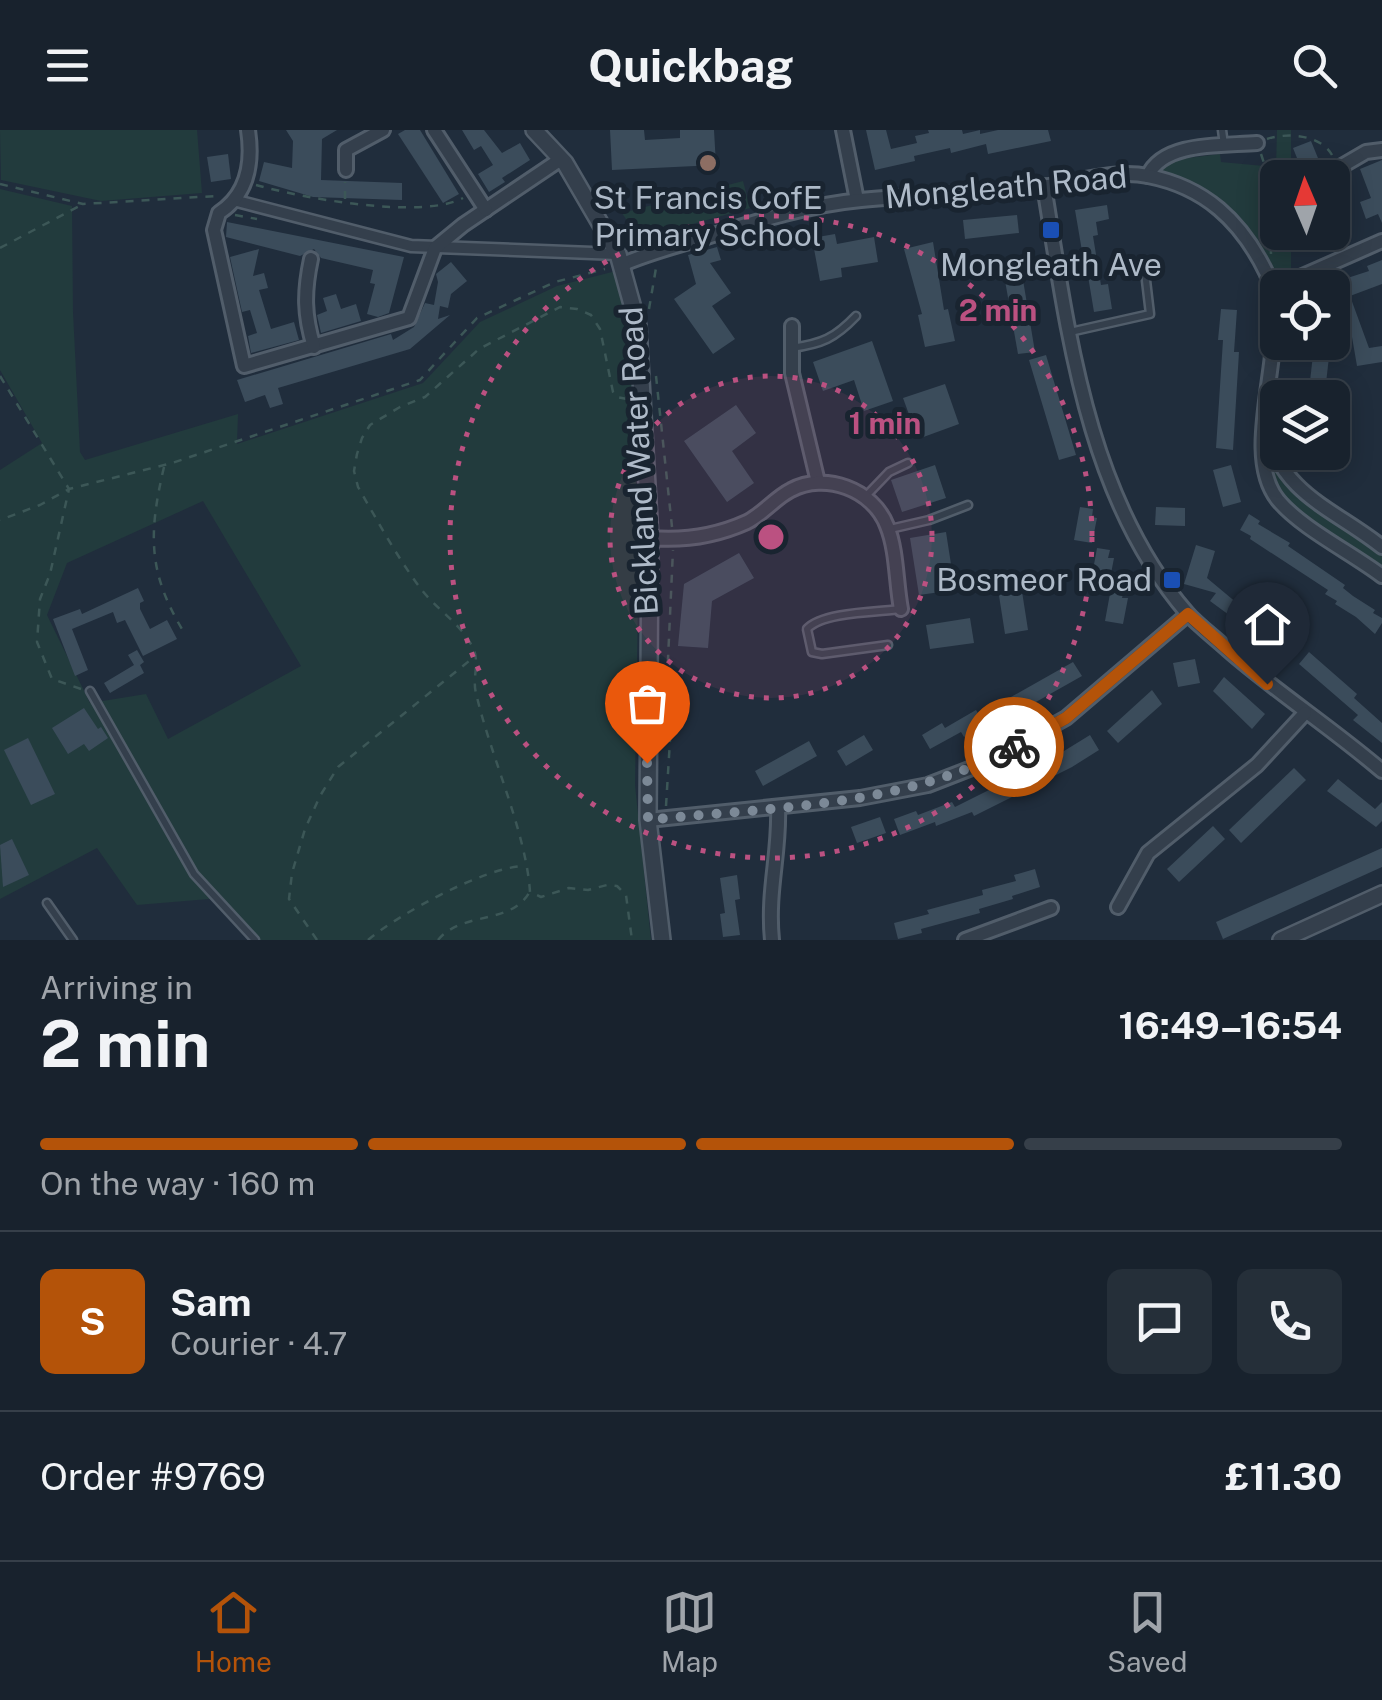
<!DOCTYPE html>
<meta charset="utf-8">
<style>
body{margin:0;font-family:"Public Sans",sans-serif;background:#252f39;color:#f1f3f6;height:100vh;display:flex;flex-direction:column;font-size:38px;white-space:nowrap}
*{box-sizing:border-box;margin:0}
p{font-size:32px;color:#9fa4aa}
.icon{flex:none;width:55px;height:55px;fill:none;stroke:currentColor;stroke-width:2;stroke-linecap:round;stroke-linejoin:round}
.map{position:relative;height:810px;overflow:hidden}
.panel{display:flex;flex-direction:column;background:#18222d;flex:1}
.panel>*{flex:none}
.needle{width:65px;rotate:358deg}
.tools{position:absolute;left:1260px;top:30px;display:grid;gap:20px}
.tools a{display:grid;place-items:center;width:90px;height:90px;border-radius:15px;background:#18222d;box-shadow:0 5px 25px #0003,0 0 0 2px #363f49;font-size:50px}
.pin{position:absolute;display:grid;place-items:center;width:85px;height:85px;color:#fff;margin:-102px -42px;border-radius:50% 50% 50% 0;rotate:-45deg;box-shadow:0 0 10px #0007}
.pin .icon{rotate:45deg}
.courier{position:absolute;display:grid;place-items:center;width:100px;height:100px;margin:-50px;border:8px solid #b45309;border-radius:50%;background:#fff;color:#222;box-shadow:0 2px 12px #0007}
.overview em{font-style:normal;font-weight:700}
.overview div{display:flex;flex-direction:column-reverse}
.overview{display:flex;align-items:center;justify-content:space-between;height:170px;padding:0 40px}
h1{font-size:65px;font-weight:700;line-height:75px}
.bar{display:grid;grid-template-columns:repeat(4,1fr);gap:15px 10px;align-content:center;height:120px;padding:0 40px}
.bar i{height:12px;border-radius:8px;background:#363f49}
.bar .active{background:#b45309}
.bar p{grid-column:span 4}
.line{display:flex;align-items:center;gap:25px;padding:0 40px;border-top:2px solid #363f49}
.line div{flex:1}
.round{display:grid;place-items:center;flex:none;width:105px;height:105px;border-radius:15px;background:#252f39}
header{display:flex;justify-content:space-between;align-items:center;height:130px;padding:0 40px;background:#18222d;font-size:45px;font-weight:700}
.dock{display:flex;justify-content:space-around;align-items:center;height:140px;border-top:2px solid #363f49;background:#18222d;font-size:28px;color:#9fa4aa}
.dock a{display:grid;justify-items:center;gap:5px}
.dock .active{color:#b45309}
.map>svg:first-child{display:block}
.green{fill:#223b3d;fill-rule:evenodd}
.building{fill:#3b4c5b}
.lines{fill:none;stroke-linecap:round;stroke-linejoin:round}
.service-casing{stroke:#515d6a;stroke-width:11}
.pedestrian-casing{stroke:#515d6a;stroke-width:15}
.minor-casing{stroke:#515d6a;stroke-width:18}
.tertiary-casing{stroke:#515d6a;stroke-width:20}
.path{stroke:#3c5757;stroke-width:2.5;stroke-dasharray:8 8;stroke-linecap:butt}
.service{stroke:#343f4c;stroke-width:6}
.pedestrian{stroke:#343f4c;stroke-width:10}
.minor{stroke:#343f4c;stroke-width:12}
.tertiary{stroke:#343f4c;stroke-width:15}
.done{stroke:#7c8997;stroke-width:10;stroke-dasharray:0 18}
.route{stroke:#b45309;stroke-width:12}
.ring{fill:none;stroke:#bb5181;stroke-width:5;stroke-dasharray:5 10}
.education-dot{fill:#8d6e63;stroke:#192430;stroke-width:4}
.transit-dot{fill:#1a4fb4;stroke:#192430;stroke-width:4}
.labels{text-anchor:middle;stroke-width:10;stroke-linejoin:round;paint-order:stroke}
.street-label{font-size:32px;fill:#aebac8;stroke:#192430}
.poi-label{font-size:32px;fill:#aebac8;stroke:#192430}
.centre{fill:#bb5181;stroke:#192430;stroke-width:5}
.ring-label{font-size:30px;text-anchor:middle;font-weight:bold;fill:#bb5181;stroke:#192430;stroke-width:10;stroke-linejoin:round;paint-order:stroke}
</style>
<header><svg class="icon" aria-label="menu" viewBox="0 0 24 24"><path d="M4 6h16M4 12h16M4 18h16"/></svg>Quickbag<svg class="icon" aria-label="search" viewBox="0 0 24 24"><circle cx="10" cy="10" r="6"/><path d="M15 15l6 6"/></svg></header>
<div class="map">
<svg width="1382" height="810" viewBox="0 0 1382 810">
<rect width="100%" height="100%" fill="#202d3c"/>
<g class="green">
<polygon points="0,0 197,0 202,63 101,71 1,50"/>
<polygon points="1277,0 1291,0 1291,47 1278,48 1278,102 1291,103 1291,145 1276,152 1240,87 1208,60 1158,44 1164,31 1220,24 1221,32 1276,37"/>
<polygon points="743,51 750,78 639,109 622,83"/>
<path d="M 0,59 L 72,76 L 73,182 L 80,322 L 85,330 L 238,284 L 237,314 L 423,253 L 480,192 L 557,156 L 616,141 L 631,198 L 635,278 L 632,279 L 639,409 L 635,655 L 651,810 L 260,810 L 221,768 L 137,775 L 97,718 L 0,769 L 0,340 L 42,313 L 0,240 ZM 203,371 L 301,536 L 168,609 L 146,564 L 90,573 L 47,485 L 67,433 Z"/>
<polygon points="1267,320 1292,360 1382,423 1382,440 1284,370 1272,353"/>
</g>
<g class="building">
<polygon points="286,0 337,0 322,9 321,50 402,53 402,70 313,67 259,51 264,32 292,38 293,11"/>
<polygon points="405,0 420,0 459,64 443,73 398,4"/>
<polygon points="462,0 484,0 502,23 520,13 530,30 502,48 505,52 489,62 478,44 493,35 481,16 474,20"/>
<polygon points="610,0 644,0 645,10 680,8 680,0 714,0 716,35 612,40"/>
<polygon points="866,0 886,0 891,19 917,13 915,6 929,3 928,0 962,0 963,4 980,0 980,4 998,0 1048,0 1051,11 988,24 986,14 951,23 950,18 914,26 915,31 875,40"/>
<polygon points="1311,11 1320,33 1315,35 1320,48 1305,48 1293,18"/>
<polygon points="228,24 231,49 211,52 207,27"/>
<polygon points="1382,30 1382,93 1378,84 1366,89 1360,72 1371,68 1360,39"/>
<polygon points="1107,75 1109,89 1096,92 1098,105 1093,106 1101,155 1108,154 1112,179 1094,182 1088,146 1082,147 1078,122 1082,121 1075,80"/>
<polygon points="1017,85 1019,103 965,109 963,90"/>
<polygon points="227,92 404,127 389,183 378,187 367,184 375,154 370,153 373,140 321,128 314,119 300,126 226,107"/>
<polygon points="835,104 837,114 874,107 878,132 841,138 842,147 820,151 812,108"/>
<polygon points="933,112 944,180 948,179 955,211 925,217 918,185 922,184 904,119"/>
<polygon points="717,117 721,130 710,133 731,163 712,176 735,209 713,224 674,169 696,154 688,125"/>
<polygon points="259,119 253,146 264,143 268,158 259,160 271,199 294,192 299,210 251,223 248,206 257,203 250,180 242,182 230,127"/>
<polygon points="1019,126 1035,222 1018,224 1001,128"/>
<polygon points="1382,130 1382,154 1350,166 1369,218 1382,216 1382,232 1357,236 1352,207 1345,210 1332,176 1332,153 1369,141 1367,136"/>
<polygon points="451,132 467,151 451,164 448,178 440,176 438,189 450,185 410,219 278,258 283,274 270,278 265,265 245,272 237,250 391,204 393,210 414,197 425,173 434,175 438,152 436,144"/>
<polygon points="336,164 341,179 356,174 361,191 321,203 317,185 327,181 323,168"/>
<polygon points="1221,179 1237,180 1234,222 1239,222 1233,320 1216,318 1223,210 1218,210"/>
<polygon points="872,211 893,271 864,281 854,250 823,261 813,232"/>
<polygon points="1314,216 1330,218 1325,262 1309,260"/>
<polygon points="1046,225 1076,325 1059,330 1029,230"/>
<polygon points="945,254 959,294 918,309 903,268"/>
<polygon points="736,275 756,303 732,321 754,353 727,372 684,311"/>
<polygon points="935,335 946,368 902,382 891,350"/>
<polygon points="1231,335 1241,372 1223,377 1213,340"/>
<polygon points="1080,377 1093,379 1092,387 1097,388 1092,413 1074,410"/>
<polygon points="1156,377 1185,378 1185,396 1155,395"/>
<polygon points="1249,384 1260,391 1258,394 1290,413 1288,416 1345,455 1343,458 1353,466 1375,480 1373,483 1382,488 1382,493 1375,504 1356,487 1335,474 1337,471 1325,464 1328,460 1250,409 1251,406 1240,400"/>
<polygon points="946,402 955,460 919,465 910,408"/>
<polygon points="1196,415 1215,421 1207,448 1250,484 1252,482 1279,505 1281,503 1298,521 1286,533 1263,510 1210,471 1216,463 1184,454"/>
<polygon points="1097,418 1110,420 1108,428 1114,428 1109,454 1091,451"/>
<polygon points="739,423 754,448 712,471 708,518 678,516 684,454"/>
<polygon points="1021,455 1028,500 1005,504 998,459"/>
<polygon points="138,458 144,471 140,473 140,479 150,499 167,490 177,509 143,526 125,490 117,493 113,482 72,499 88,540 75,546 53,489 80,479 82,484"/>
<polygon points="1111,458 1124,460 1122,468 1128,468 1123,494 1105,491"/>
<polygon points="970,488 974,513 930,519 926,495"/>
<polygon points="137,520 144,532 140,535 144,543 110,563 104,553 134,535 128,525"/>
<polygon points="1309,522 1357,564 1354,568 1382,593 1382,613 1353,590 1358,585 1299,534"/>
<polygon points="1195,529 1200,553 1178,557 1173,533"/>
<polygon points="1073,532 1082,546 999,593 996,589 964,607 961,602 930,619 922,605 942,593 945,598 976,580 979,585"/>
<polygon points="1224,547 1265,584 1252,599 1213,561"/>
<polygon points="1152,560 1162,574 1118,613 1107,601"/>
<polygon points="84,578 98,599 101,597 108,608 89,621 84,614 68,624 52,598"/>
<polygon points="864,605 873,620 846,636 837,621"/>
<polygon points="1090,605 1099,620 1072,637 974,686 972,682 936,696 935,692 900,705 894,689 916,681 918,685 952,672 955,677 1051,629"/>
<polygon points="28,608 55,664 31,675 4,620"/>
<polygon points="809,611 817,626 763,656 755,641"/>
<polygon points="1294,638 1306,650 1241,713 1229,700"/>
<polygon points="1338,649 1375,679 1382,672 1382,691 1376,697 1327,661"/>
<polygon points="880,687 886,703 857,713 851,697"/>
<polygon points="1213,696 1225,709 1179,752 1167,739"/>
<polygon points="12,709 29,745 3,757 0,715"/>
<polygon points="1382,718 1382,737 1223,809 1216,792"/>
<polygon points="1035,739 1040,757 1012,766 1013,769 979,779 980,783 921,799 922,803 898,809 894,793 929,784 927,780 983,765 982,760 1016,751 1014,745"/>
<polygon points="737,745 740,769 735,770 740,805 723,807 720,784 725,783 720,748"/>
</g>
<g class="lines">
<g class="service-casing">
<g id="service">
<polyline points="1222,0 1224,15"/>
<polyline points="1070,202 1150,184 1145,142"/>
<path d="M 791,218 C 822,214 835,208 856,186"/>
<polyline points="866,366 889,342 908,333"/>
<polyline points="890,399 929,390 968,375"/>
<path d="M 888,515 L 822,524 L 812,522 L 807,499 C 822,482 877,482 901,479"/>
<polyline points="90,561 194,744 255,810"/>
<polyline points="47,773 73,810"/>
</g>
</g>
<g class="pedestrian-casing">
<polyline id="pedestrian" points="237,71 411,116 618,124"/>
</g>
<g class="minor-casing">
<g id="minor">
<path d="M 248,0 C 253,33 248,64 219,83 L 214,100 L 244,236 L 409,188 L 435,118 L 463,95 L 561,29"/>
<polyline points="434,0 486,80"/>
<polyline points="843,0 857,70"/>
<polyline points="1342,36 1366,22 1382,20"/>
<polyline points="346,40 346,20 383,0"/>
<path d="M 1148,46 C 1163,11 1224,16 1257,13"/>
<path d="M 1044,56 C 1068,202 1087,367 1187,483 C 1199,496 1214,507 1227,519 C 1276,562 1332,598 1382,641"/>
<path d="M 311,129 C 304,162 304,185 314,217"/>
<path d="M 621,135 C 648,123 678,115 707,107 C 758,91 808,75 861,70 C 921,64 982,63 1042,57 C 1076,53 1113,39 1148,46 C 1205,57 1241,91 1266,142 C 1296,203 1236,318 1278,370 C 1301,398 1352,423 1382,446"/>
<polyline points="1273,159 1382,111"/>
<polyline points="792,196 792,243 818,352"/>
<path d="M 1267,301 C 1282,365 1336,380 1382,417"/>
<path d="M 650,408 C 684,411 716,406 747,392 C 763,384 775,368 791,360 C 825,342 873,359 887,396 C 897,420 896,453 901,479"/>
<polyline points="648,690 860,668 928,655 987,632 1066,588 1188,484"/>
<polyline points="1118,777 1148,723 1257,635 1305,583"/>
<path d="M 772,810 C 767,761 780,723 778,677"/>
<polyline points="965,810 1051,778"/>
</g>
</g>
<g class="tertiary-casing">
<g id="tertiary">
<polyline points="534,0 565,33 618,124 638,196 650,408 648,690 662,810"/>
<polyline points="1281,810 1382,764"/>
</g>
</g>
<g class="path">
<path d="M 1267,9 C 1288,2 1321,5 1332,25"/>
<polyline points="1261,24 1267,42 1271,124"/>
<polyline points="0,54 83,74 216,66"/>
<path d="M 256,55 C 302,68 422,90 463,68"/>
<polyline points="345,69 345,52"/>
<polyline points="235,85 257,89"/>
<polyline points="0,118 83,74"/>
<polyline points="649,179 656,138"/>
<polyline points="0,246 69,359 40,375 0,390"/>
<polyline points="656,246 672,397"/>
<path d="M 627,269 L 617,267 L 613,262 L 600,199 L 591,185 L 577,179 L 560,177 L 479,219 L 425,267 L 400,277 L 370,295 L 362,308 L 357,324 L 354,341 L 358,357 C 377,390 396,425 418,455 C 434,478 461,493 473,518 C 480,531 472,549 476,563 C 490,625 526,701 530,762 L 541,767 L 569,758 L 588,760 L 607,755 L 617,756 L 626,765 L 632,810"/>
<path d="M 164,337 C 148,405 148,444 185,504"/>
<polyline points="81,559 52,549 37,512 40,469 50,444 69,359 172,333 420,250 477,188 555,152 605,139"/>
<polyline points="666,676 672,577 667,551 673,420"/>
<polyline points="317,810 289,769 292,743 305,699 320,666 338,637 474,527"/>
<path d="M 368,810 C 399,784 483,738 523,736"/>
<path d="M 438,810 C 462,781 510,795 529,763"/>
</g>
<use href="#service" class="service"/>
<use href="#pedestrian" class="pedestrian"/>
<use href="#minor" class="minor"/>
<use href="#tertiary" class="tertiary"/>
</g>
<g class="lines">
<path class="done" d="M 647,633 L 648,690 C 771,677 903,678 1014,617"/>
<polyline class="route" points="1014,617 1066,588 1188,484 1267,554"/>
</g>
<circle cx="771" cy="407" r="161" fill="#bb5181" fill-opacity=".12"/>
<g class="ring">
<circle cx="771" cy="407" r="161"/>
<circle cx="771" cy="407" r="321"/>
</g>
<circle class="education-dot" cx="708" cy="33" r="10"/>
<g class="transit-dot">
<rect x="1041" y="90" width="20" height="20" rx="5"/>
<rect x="1162" y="440" width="20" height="20" rx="5"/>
</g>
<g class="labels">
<g class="street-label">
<text transform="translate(1006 57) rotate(-5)" y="11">Mongleath Road</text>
<text transform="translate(639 331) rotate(-93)" y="11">Bickland Water Road</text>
</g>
<g class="poi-label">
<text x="708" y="79">St Francis CofE<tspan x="708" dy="37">Primary School</tspan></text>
<text x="1051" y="146">Mongleath Ave</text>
<text x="1152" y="461" text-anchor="end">Bosmeor Road</text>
</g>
</g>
<circle cx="771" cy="407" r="15" class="centre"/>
<g class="ring-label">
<text x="998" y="191">2 min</text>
<text x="885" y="304">1 min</text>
</g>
</svg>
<div class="tools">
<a><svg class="needle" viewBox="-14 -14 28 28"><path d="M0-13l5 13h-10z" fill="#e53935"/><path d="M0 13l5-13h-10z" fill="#9fa4aa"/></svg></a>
<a><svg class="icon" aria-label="locate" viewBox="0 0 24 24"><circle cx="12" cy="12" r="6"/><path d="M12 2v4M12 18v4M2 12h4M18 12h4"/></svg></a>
<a><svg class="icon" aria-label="layers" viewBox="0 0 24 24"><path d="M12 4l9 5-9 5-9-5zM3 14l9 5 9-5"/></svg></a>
</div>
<div class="pin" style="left:647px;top:633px;background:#ea580c"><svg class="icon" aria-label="bag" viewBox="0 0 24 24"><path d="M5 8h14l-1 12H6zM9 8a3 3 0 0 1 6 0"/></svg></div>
<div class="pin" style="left:1267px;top:554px;background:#1f2937"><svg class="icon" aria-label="home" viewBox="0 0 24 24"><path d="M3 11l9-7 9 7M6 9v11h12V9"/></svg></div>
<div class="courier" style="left:1014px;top:617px"><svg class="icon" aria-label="bike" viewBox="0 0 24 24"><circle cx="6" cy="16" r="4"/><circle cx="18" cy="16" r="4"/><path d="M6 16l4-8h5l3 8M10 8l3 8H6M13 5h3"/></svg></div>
</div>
<section class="panel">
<div class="overview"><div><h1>2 min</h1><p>Arriving in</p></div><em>16:49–16:54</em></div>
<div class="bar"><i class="active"></i><i class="active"></i><i class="active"></i><i></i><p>On the way · 160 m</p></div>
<div class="line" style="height:180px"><b class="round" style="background:#b45309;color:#fff">S</b><div><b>Sam</b><p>Courier · 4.7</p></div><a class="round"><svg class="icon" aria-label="chat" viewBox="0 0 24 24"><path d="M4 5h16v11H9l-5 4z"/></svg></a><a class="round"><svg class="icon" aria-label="phone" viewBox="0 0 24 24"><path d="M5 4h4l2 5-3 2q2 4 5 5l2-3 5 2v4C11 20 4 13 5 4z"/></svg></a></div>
<div class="line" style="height:130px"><div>Order #9769</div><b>£11.30</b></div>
</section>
<nav class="dock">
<a class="active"><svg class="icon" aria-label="home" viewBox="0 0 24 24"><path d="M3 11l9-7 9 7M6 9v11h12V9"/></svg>Home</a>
<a><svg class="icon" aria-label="map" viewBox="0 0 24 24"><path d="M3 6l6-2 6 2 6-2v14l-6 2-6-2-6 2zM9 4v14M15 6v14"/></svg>Map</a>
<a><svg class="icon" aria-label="saved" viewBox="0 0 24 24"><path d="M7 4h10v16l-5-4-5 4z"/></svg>Saved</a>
</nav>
